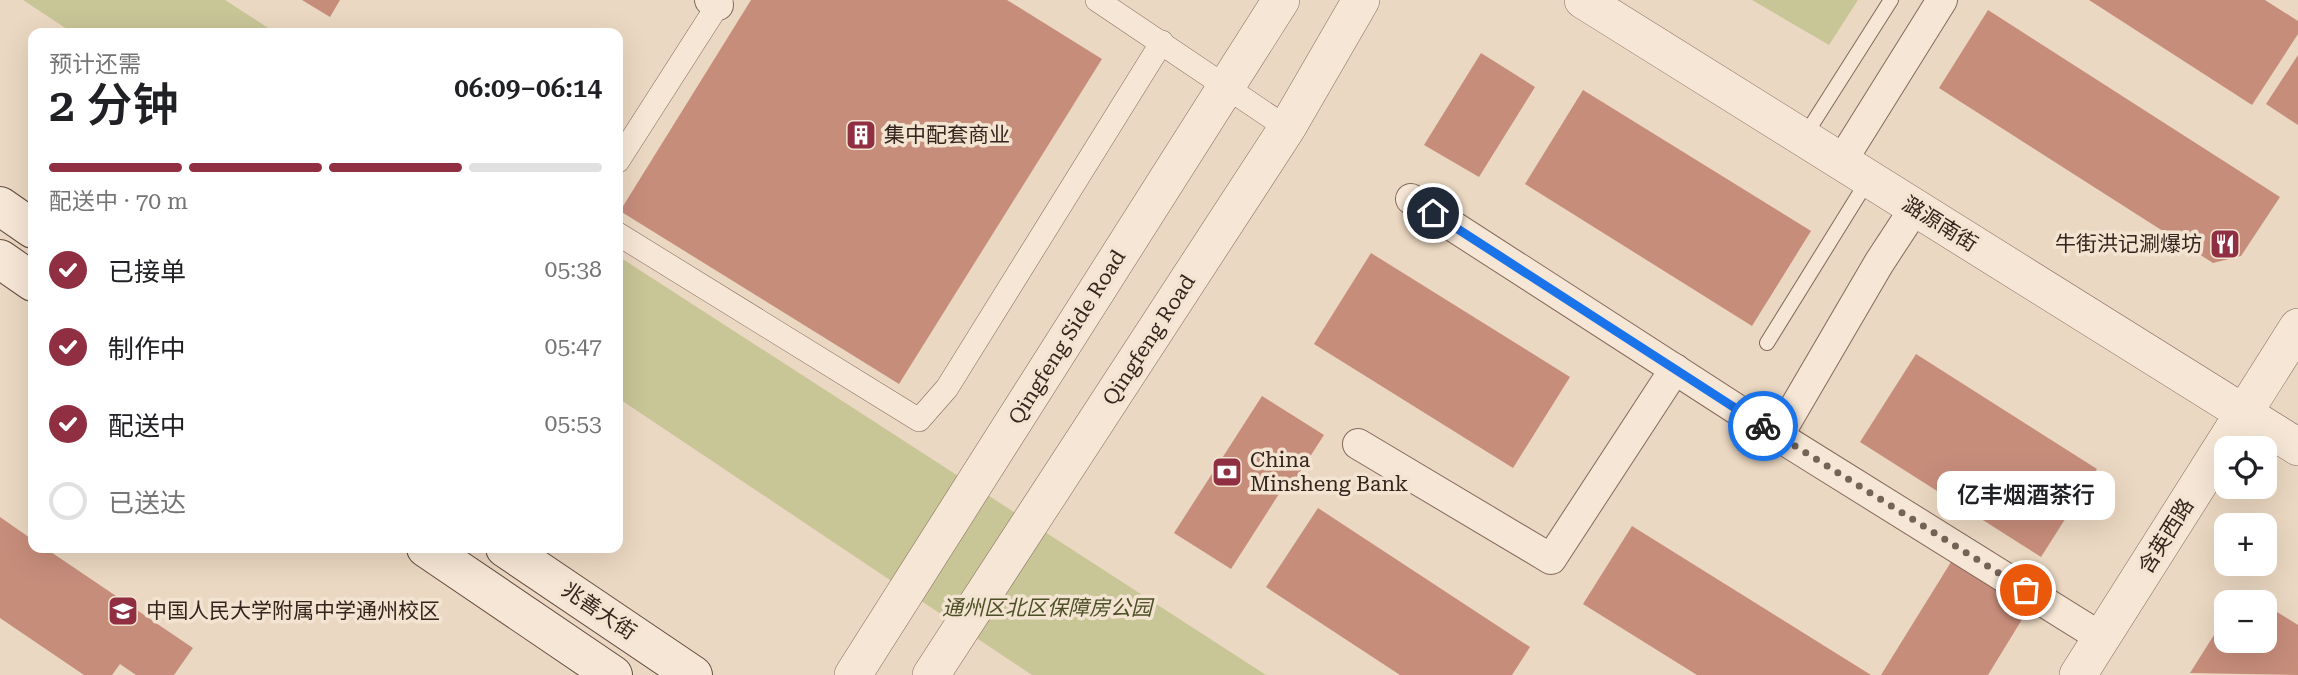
<!DOCTYPE html>
<html lang="zh">
<meta charset="utf-8">
<style>
body{margin:0;font-family:"Roboto Serif","Noto Sans SC",serif;background:#f6f6f6;color:#202124;height:100vh;display:flex;flex-direction:column;font-size:26px;white-space:nowrap}
*{box-sizing:border-box;margin:0}
p{font-size:23px;color:#757577}
.icon{flex:none;width:38px;height:38px;fill:none;stroke:currentColor;stroke-width:2;stroke-linecap:round;stroke-linejoin:round}
.map{position:relative;flex:1;overflow:hidden}
.sheet{position:absolute;left:28px;top:28px;width:595px;height:525px;display:flex;flex-direction:column;background:#fff;border-radius:14px;box-shadow:0 7px 28px #0002}
.sheet>*{flex:none}
.tools{position:absolute;left:2214px;top:436px;display:grid;gap:14px}
.tools a{display:grid;place-items:center;width:63px;height:63px;border-radius:14px;background:#fff;box-shadow:0 7px 28px #0002;font-size:35px}
.pin{position:absolute;display:grid;place-items:center;width:60px;height:60px;color:#fff;margin:-30px;border:4px solid #fff;border-radius:50%;box-shadow:0 2px 7px #0007}
.courier{position:absolute;display:grid;place-items:center;width:70px;height:70px;margin:-35px;border:5px solid #1a73e8;border-radius:50%;background:#fff;color:#222;box-shadow:0 2px 9px #0007}
.bubble{position:absolute;height:49px;border-radius:14px;background:#fff;box-shadow:0 7px 28px #0002;font-size:23px;font-weight:600;line-height:49px;text-align:center}
.head em{font-style:normal;font-weight:600}
.head div{display:flex;flex-direction:column-reverse}
.head{display:flex;align-items:center;justify-content:space-between;height:119px;padding:0 21px}
h1{font-size:46px;font-weight:600;line-height:52px}
.bar{display:grid;grid-template-columns:repeat(4,1fr);gap:10px 7px;align-content:center;height:84px;padding:0 21px}
.bar i{height:9px;border-radius:5px;background:#e0e0e0}
.bar .on{background:#8f2f41}
.bar p{grid-column:span 4}
ol{padding:0 21px;list-style:none}
li{display:flex;align-items:center;gap:21px;height:77px}
li p{margin-inline-start:auto}
li .icon{padding:7px;border-radius:50%;background:#8f2f41;color:#fff;stroke-width:4}
li:last-child{color:#757577}
li i{width:38px;height:38px;border:4px solid #e0e0e0;border-radius:50%}
.map>svg:first-child{display:block}
.green{fill:#c8c597}
.building{fill:#c78d7b}
.lines{fill:none;stroke-linecap:round;stroke-linejoin:round}
.service-casing{stroke:#84695b;stroke-width:16}
.pedestrian-casing{stroke:#84695b;stroke-width:24}
.minor-casing{stroke:#84695b;stroke-width:32}
.tertiary-casing{stroke:#84695b;stroke-width:38}
.secondary-casing{stroke:#654b3e;stroke-width:40}
.service{stroke:#f6e6d5;stroke-width:14}
.pedestrian{stroke:#f6e6d5;stroke-width:23}
.minor{stroke:#f6e6d5;stroke-width:30}
.tertiary{stroke:#f6e6d5;stroke-width:37}
.secondary{stroke:#f6e6d5;stroke-width:38}
.done{stroke:#746457;stroke-width:7;stroke-dasharray:0 12.6}
.route{stroke:#1a73e8;stroke-width:9}
.labels{text-anchor:middle;stroke-width:7;stroke-linejoin:round;paint-order:stroke}
.poi-label{font-size:21px;fill:#34251e;stroke:#f3e3d1;text-anchor:start}
.street-label{font-size:21px;fill:#34251e;stroke:#f3e3d1}
.park-label{font-size:21px;font-style:italic;fill:#4d5026;stroke:#f3e3d1}
</style>
<div class="map">
<svg width="2298" height="675" viewBox="0 0 2298 675">
<rect width="100%" height="100%" fill="#ebd8c2"/>
<g class="green">
<polygon points="23,0 225,0 276,33 73,33"/>
<polygon points="1752,0 1858,0 1829,45"/>
<polygon points="618,256 1266,675 1032,675 618,398"/>
</g>
<g class="building">
<polygon points="302,0 340,0 330,17"/>
<polygon points="751,0 1007,0 1102,59 899,384 620,211"/>
<polygon points="2089,0 2265,0 2298,21 2298,34 2252,105"/>
<polygon points="1988,10 2280,197 2241,256 2213,263 1939,88"/>
<polygon points="1481,53 1535,87 1479,177 1424,145"/>
<polygon points="2298,55 2298,125 2266,104"/>
<polygon points="1583,90 1811,231 1752,326 1525,184"/>
<polygon points="1371,253 1570,377 1513,468 1314,344"/>
<polygon points="1916,354 2097,469 2041,557 1860,442"/>
<polygon points="1262,396 1324,435 1291,486 1286,483 1231,569 1174,533"/>
<polygon points="1318,508 1530,647 1512,675 1400,675 1266,587"/>
<polygon points="0,517 33,540 33,548 45,548 193,648 174,675 136,675 120,664 112,675 84,675 0,618"/>
<polygon points="1632,526 1871,675 1697,675 1583,604"/>
<polygon points="1951,562 2029,608 1988,675 1881,675"/>
<polygon points="2242,590 2261,602 2235,602"/>
<polygon points="2264,604 2298,625 2298,675 2190,673 2226,616 2226,640 2264,640"/>
</g>
<g class="lines">
<g class="service-casing">
<g id="service">
<polyline points="1804,137 1891,0"/>
<polyline points="1767,343 1868,180"/>
</g>
</g>
<g class="pedestrian-casing">
<g id="pedestrian">
<polyline points="1097,0 1287,128"/>
<polyline points="618,161 721,0"/>
<polyline points="618,234 919,420 947,388 1162,42"/>
</g>
</g>
<g class="minor-casing">
<g id="minor">
<polyline points="710,0 718,5"/>
<polyline points="1841,162 1942,0"/>
<polyline points="1411,199 1778,436 2102,638"/>
<polyline points="1778,436 1879,263 1915,208"/>
<polyline points="1358,444 1551,559 1675,369"/>
</g>
</g>
<g class="tertiary-casing">
<g id="tertiary">
<polyline points="1583,0 2298,447"/>
<polyline points="853,675 1281,0"/>
<polyline points="931,675 1287,128 1361,0"/>
<polyline points="2078,675 2298,327"/>
</g>
</g>
<g class="secondary-casing">
<g id="secondary">
<polyline points="0,206 33,229"/>
<polyline points="0,259 33,282"/>
<polyline points="426,548 613,675"/>
<polyline points="505,548 693,675"/>
</g>
</g>
<use href="#service" class="service"/>
<use href="#pedestrian" class="pedestrian"/>
<use href="#minor" class="minor"/>
<use href="#tertiary" class="tertiary"/>
<use href="#secondary" class="secondary"/>
</g>
<g class="lines">
<polyline class="done" points="1763,426 2026,590"/>
<polyline class="route" points="1433,213 1763,426"/>
</g>
<defs>
<g id="building-square" transform="scale(1.575)"><rect x="-9" y="-9" width="18" height="18" rx="4" fill="#8f2f41" stroke="#f3e3d1"/><path d="M-4-6H4V6H1V3H-1V6H-4ZM-2.5-4.3h1.7v1.8h-1.7ZM.8-4.3h1.7v1.8H.8ZM-2.5-1h1.7V.8h-1.7ZM.8-1h1.7V.8H.8Z" fill="#fff"/></g>
<g id="restaurant-square" transform="scale(1.575)"><rect x="-9" y="-9" width="18" height="18" rx="4" fill="#8f2f41" stroke="#f3e3d1"/><path d="M-5-6h1v4h1v-4h1v4h1v-4h1v5L-1.5 .5V6h-2V.5L-5-1ZM5-6V6H3V1.5H1.5Q1.5-4 5-6Z" fill="#fff"/></g>
<g id="bank-square" transform="scale(1.575)"><rect x="-9" y="-9" width="18" height="18" rx="4" fill="#8f2f41" stroke="#f3e3d1"/><path d="M-6-4H6V4H-6ZM0-2.3a2.3 2.3 0 1 0 0 4.6a2.3 2.3 0 1 0 0-4.6Z" fill="#fff"/></g>
<g id="school-square" transform="scale(1.575)"><rect x="-9" y="-9" width="18" height="18" rx="4" fill="#8f2f41" stroke="#f3e3d1"/><path d="M0-5L7-2L0 1L-7-2ZM-4 1L0 2.5L4 1V4Q0 6-4 4Z" fill="#fff"/></g>
</defs>
<g fill-rule="evenodd">
<use href="#building-square" x="861" y="135"/>
<use href="#restaurant-square" x="2225" y="244"/>
<use href="#bank-square" x="1227" y="472"/>
<use href="#school-square" x="123" y="611"/>
</g>
<g class="labels">
<g class="poi-label">
<text x="884" y="142">集中配套商业</text>
<text x="2202" y="251" text-anchor="end">牛街洪记涮爆坊</text>
<text x="1250" y="467">China<tspan x="1250" dy="24">Minsheng Bank</tspan></text>
<text x="146" y="618">中国人民大学附属中学通州校区</text>
</g>
<g class="street-label">
<text transform="translate(1940 224) rotate(32)" y="7">潞源南街</text>
<text transform="translate(1067 337) rotate(-58)" y="7">Qingfeng Side Road</text>
<text transform="translate(1149 340) rotate(-57)" y="7">Qingfeng Road</text>
<text transform="translate(2166 536) rotate(-58)" y="7">含英西路</text>
<text transform="translate(599 611) rotate(34)" y="7">兆善大街</text>
</g>
<g class="park-label">
<text x="1047" y="615">通州区北区保障房公园</text>
</g>
</g>
</svg>
<div class="tools">
<a><svg class="icon" aria-label="locate" viewBox="0 0 24 24"><circle cx="12" cy="12" r="6"/><path d="M12 2v4M12 18v4M2 12h4M18 12h4"/></svg></a>
<a>+</a>
<a>−</a>
</div>
<div class="pin" style="left:2026px;top:590px;background:#ea580c"><svg class="icon" aria-label="bag" viewBox="0 0 24 24"><path d="M5 8h14l-1 12H6zM9 8a3 3 0 0 1 6 0"/></svg></div>
<div class="pin" style="left:1433px;top:213px;background:#1f2937"><svg class="icon" aria-label="home" viewBox="0 0 24 24"><path d="M3 11l9-7 9 7M6 9v11h12V9"/></svg></div>
<div class="courier" style="left:1763px;top:426px"><svg class="icon" aria-label="bike" viewBox="0 0 24 24"><circle cx="6" cy="16" r="4"/><circle cx="18" cy="16" r="4"/><path d="M6 16l4-8h5l3 8M10 8l3 8H6M13 5h3"/></svg></div>
<div class="bubble" style="left:1937px;top:471px;width:178px">亿丰烟酒茶行</div>
<section class="sheet">
<div class="head"><div><h1>2 分钟</h1><p>预计还需</p></div><em>06:09–06:14</em></div>
<div class="bar"><i class="on"></i><i class="on"></i><i class="on"></i><i></i><p>配送中 · 70 m</p></div>
<ol>
<li><svg class="icon" aria-label="check" viewBox="0 0 24 24"><path d="M5 12l5 5 9-10"/></svg>已接单<p>05:38</p></li>
<li><svg class="icon" aria-label="check" viewBox="0 0 24 24"><path d="M5 12l5 5 9-10"/></svg>制作中<p>05:47</p></li>
<li><svg class="icon" aria-label="check" viewBox="0 0 24 24"><path d="M5 12l5 5 9-10"/></svg>配送中<p>05:53</p></li>
<li><i></i>已送达</li>
</ol>
</section>
</div>
